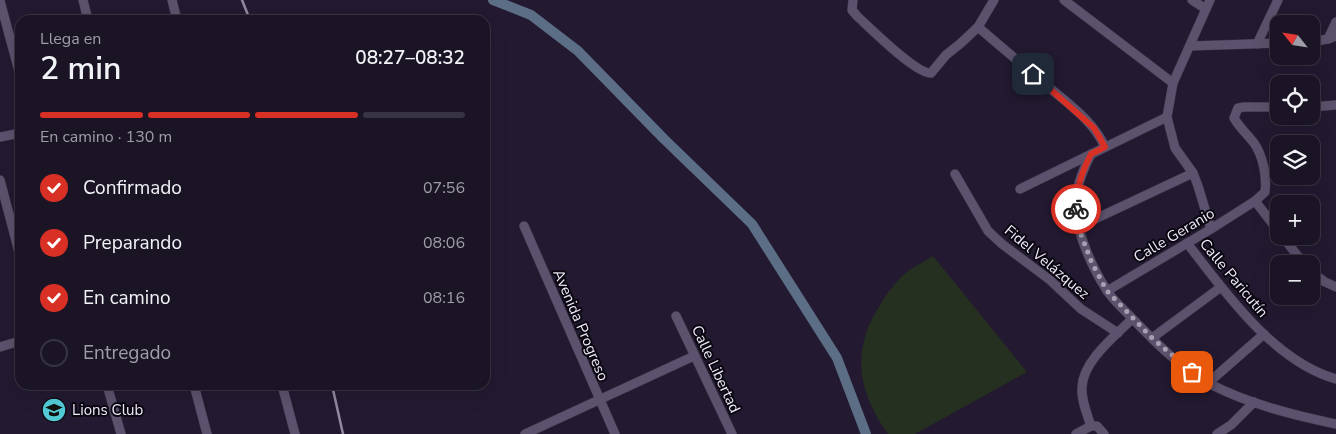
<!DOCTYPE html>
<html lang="es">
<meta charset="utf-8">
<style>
body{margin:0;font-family:"Nunito Sans",sans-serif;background:#231d2d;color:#f1f3f6;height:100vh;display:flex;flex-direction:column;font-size:19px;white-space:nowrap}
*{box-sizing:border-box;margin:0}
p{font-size:16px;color:#9f9ea7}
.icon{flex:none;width:28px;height:28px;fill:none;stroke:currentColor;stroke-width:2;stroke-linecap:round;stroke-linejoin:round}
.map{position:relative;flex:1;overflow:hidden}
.side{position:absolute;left:15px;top:15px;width:475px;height:375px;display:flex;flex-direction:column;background:#1a1425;border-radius:15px;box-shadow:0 5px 20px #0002,0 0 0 1px #383342}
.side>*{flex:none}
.needle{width:32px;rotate:300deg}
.fabs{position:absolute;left:1270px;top:15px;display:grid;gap:10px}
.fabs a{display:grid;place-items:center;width:50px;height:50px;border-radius:10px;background:#1a1425;box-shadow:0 5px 20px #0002,0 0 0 1px #383342;font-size:25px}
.pin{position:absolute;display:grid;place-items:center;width:42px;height:42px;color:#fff;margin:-21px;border-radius:10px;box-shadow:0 2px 8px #0006}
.courier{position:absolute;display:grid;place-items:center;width:50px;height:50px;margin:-25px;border:4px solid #d93025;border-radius:50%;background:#fff;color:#222;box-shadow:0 1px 6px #0007}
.summary em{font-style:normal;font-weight:600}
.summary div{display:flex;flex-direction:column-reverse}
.summary{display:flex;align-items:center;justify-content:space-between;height:85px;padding:0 25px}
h1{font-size:32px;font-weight:600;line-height:38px}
.bar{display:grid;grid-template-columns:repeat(4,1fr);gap:8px 5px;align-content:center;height:60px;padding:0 25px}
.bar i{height:6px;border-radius:4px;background:#383342}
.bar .selected{background:#d93025}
.bar p{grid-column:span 4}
ol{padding:0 25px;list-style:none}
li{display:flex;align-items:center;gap:15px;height:55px}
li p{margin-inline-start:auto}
li .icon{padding:5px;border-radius:50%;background:#d93025;color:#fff;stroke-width:4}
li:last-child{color:#9f9ea7}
li i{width:28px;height:28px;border:2px solid #383342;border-radius:50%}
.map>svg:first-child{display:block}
.green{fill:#263020}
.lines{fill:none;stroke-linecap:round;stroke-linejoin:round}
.canal{stroke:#5b6e85;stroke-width:10}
.minor-casing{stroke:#3a3345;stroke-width:10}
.minor{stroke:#5c526d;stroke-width:9}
.rail{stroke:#918a9e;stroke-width:2.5}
.done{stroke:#a8a1b4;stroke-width:5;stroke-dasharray:0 9}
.route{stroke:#d93025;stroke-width:6}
.labels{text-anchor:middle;stroke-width:4;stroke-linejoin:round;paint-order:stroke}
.street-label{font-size:15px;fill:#f0eafb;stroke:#0b0711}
.poi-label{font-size:15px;fill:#f0eafb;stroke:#0b0711;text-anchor:start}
</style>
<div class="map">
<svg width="1336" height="434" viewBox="0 0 1336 434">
<rect width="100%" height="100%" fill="#231a31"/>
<path class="green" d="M 933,256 L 1027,372 L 915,434 L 888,434 C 857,391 851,350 880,305 C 887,293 896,281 907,272 C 915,266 925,261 933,256 Z"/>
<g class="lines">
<polyline class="canal" points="493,0 531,15 578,51 664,139 752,224 837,358 866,434"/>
<g class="minor-casing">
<g id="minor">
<polyline points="83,0 88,20"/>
<polyline points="172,0 177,20"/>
<path d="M 853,0 L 852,10 L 857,16 C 870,28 916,74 931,73 L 946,55 L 961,43 L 978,27 L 994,0"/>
<polyline points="1064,0 1173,83"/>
<polyline points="1192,0 1206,9"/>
<polyline points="1210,0 1173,83 1167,117 1175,148 1193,173 1198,186 1211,229"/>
<polyline points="0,1 20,75"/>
<path d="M 978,27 C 1000,46 1023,65 1045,84 C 1067,103 1093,120 1105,147"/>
<polyline points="1328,39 1336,22"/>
<polyline points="1311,42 1328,39 1336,36"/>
<polyline points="1257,44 1278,0"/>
<polyline points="1190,46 1279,43"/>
<path d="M 1279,107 L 1244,107 L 1238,108 L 1234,118 C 1239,127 1247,134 1254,143 C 1263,156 1267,176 1265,192 L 1255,201 L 1279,232"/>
<polyline points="1311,107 1336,105"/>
<polyline points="0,137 20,133"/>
<path d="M 1091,154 C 1082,172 1074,191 1076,212 C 1078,236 1093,269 1106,289 C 1112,299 1121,307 1129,315 C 1153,340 1179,367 1210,384 C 1249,404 1293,415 1336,424"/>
<polyline points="955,174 988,231 1002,244 1050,280 1081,309 1118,333"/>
<polyline points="0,180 20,256"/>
<polyline points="1020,189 1167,117"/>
<polyline points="524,226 615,434"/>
<polyline points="1078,227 1193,173"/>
<polyline points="1282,236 1304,264"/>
<path d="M 1187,243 C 1225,292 1273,361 1336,379"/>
<polyline points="1311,272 1325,282 1336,287"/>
<polyline points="1107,291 1211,229 1255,201"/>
<polyline points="676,316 732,434"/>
<polyline points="1152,338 1221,287"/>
<polyline points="0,347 20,341"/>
<polyline points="1208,383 1264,334"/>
<polyline points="107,385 121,434"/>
<polyline points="194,385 207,434"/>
<polyline points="282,385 295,434"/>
<path d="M 1091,426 C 1087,414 1081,400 1082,387 C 1083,361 1115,336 1132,319"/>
<polyline points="1091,426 1097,426 1104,434"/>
<polyline points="525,434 694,356"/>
<polyline points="1076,434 1091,426"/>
<polyline points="1217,434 1231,425 1254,402"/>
</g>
</g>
<use href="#minor" class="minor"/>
<g class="rail">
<polyline points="242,0 250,20"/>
<polyline points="332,385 343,434"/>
</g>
</g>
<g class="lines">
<polyline class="done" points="1076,209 1078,227 1092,263 1107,291 1152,338 1192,372"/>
<path class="route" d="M 1033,74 L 1094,128 L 1105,147 L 1091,154 C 1082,172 1076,188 1076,209"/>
</g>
<defs>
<g id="school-disc" transform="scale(1.25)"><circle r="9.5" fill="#52cbd7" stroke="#0b0711"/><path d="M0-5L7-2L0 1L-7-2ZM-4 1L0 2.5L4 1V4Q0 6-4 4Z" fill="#111"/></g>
</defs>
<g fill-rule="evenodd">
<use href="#school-disc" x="54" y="410"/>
</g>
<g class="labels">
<g class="street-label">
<text transform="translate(1174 235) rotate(-31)" y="5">Calle Geranio</text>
<text transform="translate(1047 262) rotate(40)" y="5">Fidel Velázquez</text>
<text transform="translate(1234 278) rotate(50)" y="5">Calle Paricutín</text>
<text transform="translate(581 325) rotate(67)" y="5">Avenida Progreso</text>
<text transform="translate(716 369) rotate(65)" y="5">Calle Libertad</text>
</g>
<g class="poi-label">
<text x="72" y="415">Lions Club</text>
</g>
</g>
</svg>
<div class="fabs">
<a><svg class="needle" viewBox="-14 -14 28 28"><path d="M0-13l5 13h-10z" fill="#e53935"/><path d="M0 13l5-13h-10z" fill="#9f9ea7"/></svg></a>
<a><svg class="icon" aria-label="locate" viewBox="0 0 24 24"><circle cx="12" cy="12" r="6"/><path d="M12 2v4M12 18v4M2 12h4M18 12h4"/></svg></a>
<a><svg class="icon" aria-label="layers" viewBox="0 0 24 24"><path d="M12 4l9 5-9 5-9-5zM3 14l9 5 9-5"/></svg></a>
<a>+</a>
<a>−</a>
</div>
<div class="pin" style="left:1192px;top:372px;background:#ea580c"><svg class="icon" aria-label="bag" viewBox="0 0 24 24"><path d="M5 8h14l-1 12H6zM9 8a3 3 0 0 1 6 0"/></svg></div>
<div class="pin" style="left:1033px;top:74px;background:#1f2937"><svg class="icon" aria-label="home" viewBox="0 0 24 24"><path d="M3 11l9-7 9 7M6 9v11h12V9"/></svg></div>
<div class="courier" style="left:1076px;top:209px"><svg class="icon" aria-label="bike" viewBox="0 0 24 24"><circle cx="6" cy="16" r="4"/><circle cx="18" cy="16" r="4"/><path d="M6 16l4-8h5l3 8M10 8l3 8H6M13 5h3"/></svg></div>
<section class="side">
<div class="summary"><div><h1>2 min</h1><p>Llega en</p></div><em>08:27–08:32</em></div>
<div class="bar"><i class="selected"></i><i class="selected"></i><i class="selected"></i><i></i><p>En camino · 130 m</p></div>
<ol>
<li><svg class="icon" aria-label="check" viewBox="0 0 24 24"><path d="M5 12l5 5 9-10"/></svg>Confirmado<p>07:56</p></li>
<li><svg class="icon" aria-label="check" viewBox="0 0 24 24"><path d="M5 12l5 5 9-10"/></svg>Preparando<p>08:06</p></li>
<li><svg class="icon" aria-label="check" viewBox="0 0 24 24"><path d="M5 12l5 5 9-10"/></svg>En camino<p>08:16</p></li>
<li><i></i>Entregado</li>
</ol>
</section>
</div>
